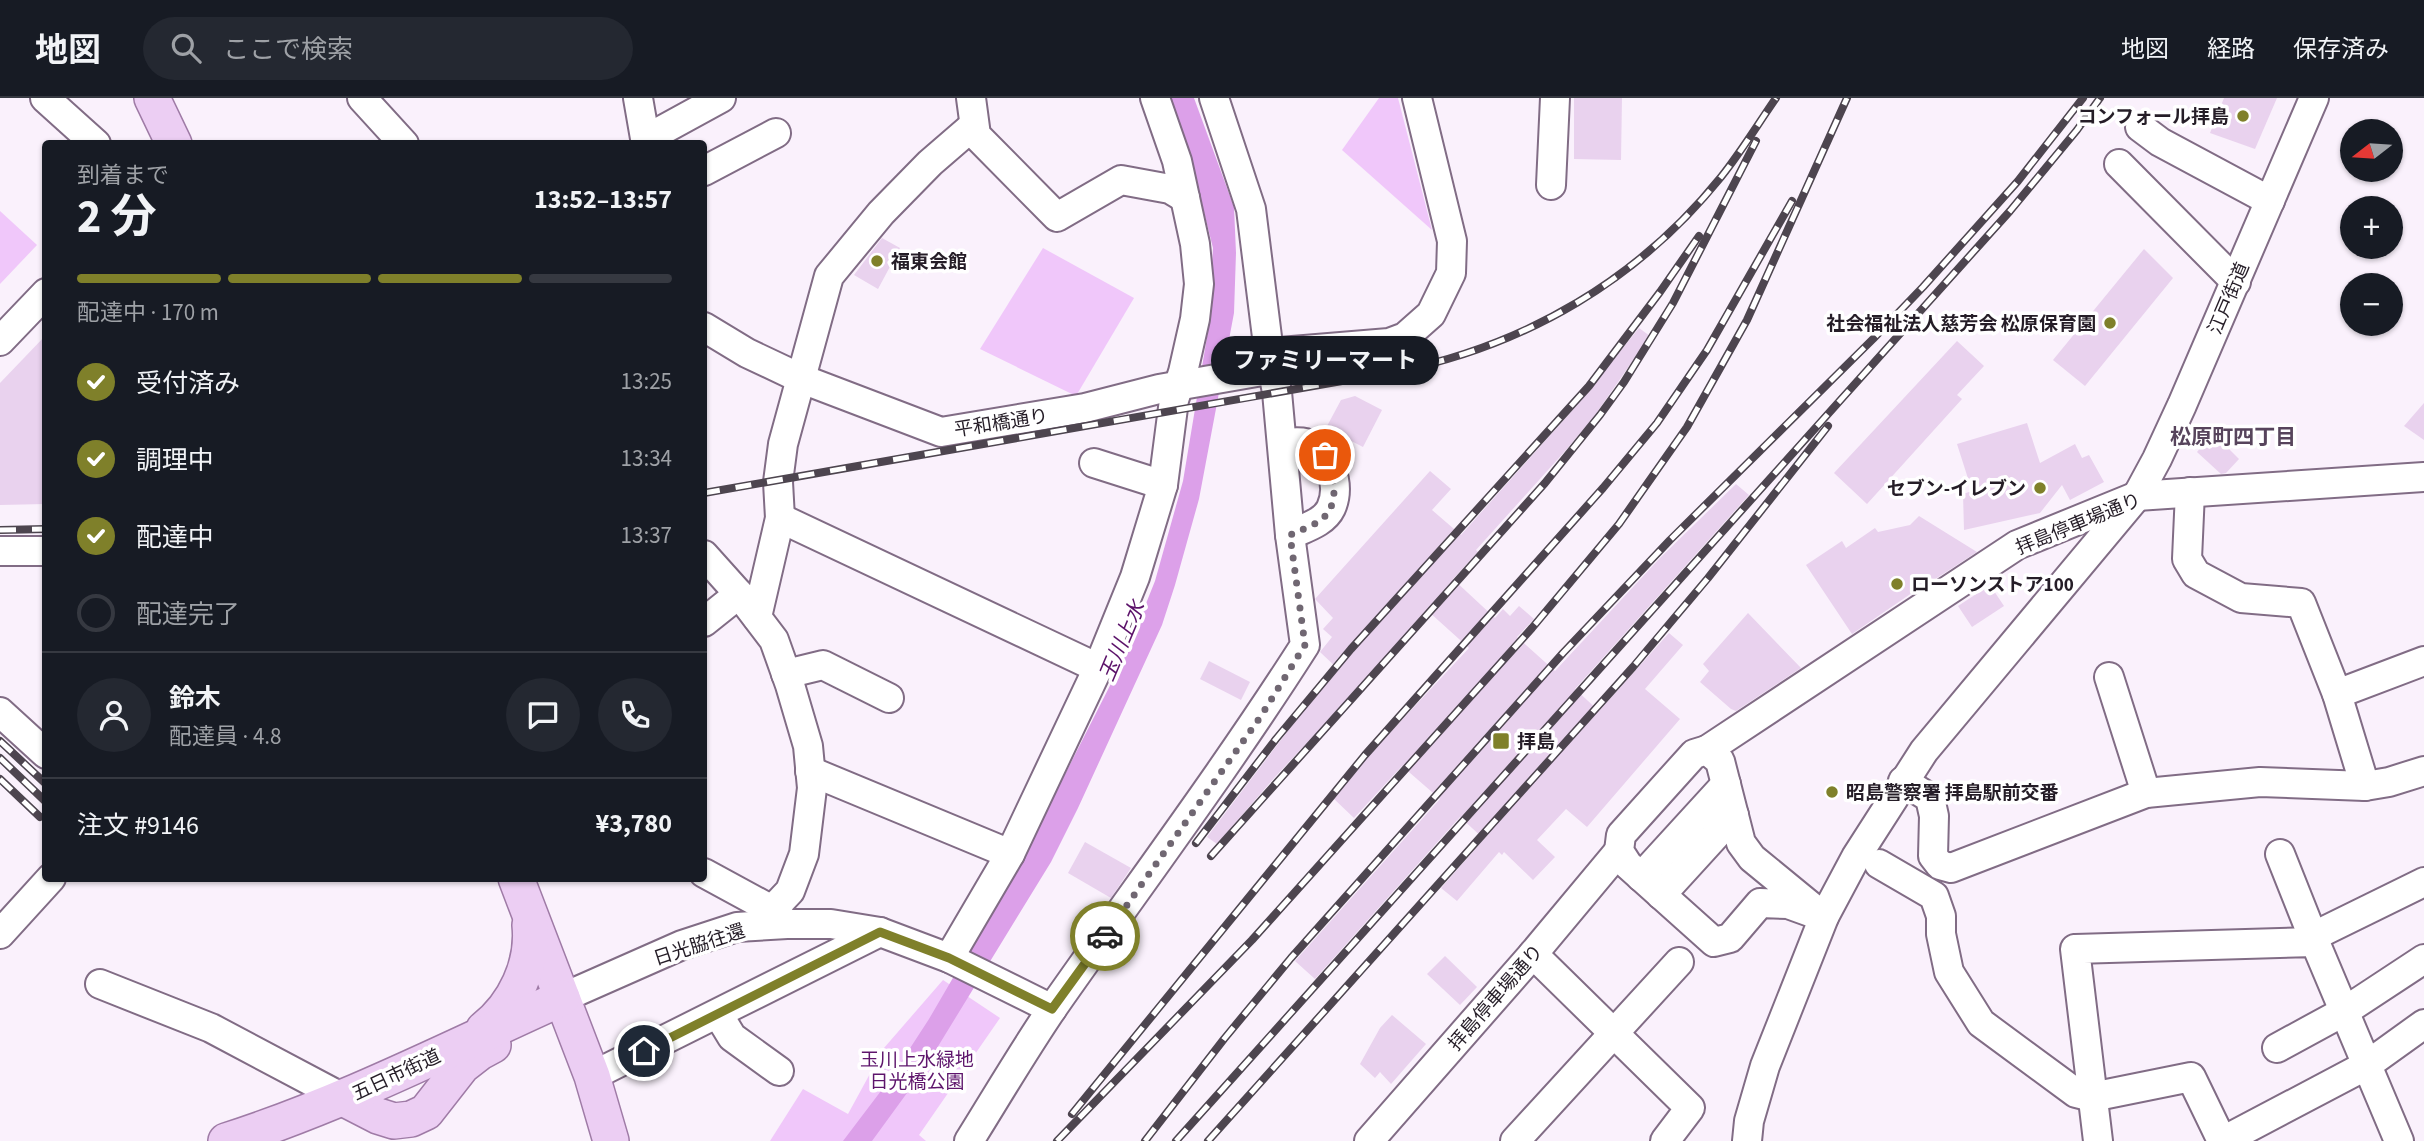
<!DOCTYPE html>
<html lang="ja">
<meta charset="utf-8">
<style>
body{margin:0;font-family:"Source Sans 3","Noto Sans JP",sans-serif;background:#242831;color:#f1f3f6;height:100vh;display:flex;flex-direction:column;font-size:26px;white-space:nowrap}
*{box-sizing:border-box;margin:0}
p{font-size:23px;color:#9ea1a6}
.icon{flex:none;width:38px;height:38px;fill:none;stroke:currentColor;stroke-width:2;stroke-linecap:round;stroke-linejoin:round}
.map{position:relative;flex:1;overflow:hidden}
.sheet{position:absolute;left:42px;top:42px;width:665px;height:742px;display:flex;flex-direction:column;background:#171b24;border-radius:7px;box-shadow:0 2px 5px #0004}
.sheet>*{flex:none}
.needle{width:46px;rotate:253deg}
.fabs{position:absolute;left:2340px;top:21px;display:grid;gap:14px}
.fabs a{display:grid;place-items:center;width:63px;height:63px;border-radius:50%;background:#171b24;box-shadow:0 2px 5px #0004;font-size:35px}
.pin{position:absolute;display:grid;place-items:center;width:60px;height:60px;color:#fff;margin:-30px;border:4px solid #fff;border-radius:50%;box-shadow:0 2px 7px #0007}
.courier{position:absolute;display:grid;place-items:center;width:70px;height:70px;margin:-35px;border:5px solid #7f802a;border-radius:50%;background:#fff;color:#222;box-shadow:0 2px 9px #0007}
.bubble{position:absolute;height:49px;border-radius:24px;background:#171b24;box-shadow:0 2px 5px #0004;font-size:23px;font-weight:700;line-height:49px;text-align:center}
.overview em{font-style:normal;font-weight:700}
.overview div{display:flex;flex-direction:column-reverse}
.overview{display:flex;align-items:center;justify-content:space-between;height:119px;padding:0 35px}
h1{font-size:46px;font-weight:700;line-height:52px}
.bar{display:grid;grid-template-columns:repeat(4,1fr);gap:10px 7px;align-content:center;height:84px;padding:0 35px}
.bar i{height:9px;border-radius:5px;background:#363941}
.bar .current{background:#7f802a}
.bar p{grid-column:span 4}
.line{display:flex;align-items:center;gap:18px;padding:0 35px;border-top:2px solid #363941}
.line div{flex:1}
.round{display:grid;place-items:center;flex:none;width:74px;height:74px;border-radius:37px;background:#242831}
ol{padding:0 35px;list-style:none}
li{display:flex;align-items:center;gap:21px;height:77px}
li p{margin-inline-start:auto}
li .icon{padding:7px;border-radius:50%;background:#7f802a;color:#fff;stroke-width:4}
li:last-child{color:#9ea1a6}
li i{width:38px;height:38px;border:4px solid #363941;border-radius:50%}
header{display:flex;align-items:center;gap:42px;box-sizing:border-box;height:98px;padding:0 35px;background:#171b24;border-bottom:2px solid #363941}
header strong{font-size:33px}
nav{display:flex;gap:38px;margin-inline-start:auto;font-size:24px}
.search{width:490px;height:63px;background:#242831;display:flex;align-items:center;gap:18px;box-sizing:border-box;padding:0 24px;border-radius:38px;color:#9ea1a6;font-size:26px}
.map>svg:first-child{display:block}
.green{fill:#f0c7fa}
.water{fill:#dca0e9}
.building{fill:#e9d2ee}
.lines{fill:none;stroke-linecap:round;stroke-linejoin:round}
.minor-casing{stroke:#816c85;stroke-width:32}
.major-casing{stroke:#9f7ba6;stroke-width:38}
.minor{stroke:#fff;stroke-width:28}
.major{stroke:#eccef3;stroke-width:35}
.rail-casing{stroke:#4d454f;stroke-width:8}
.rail{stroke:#fff;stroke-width:5;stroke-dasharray:16;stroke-linecap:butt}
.done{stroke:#706772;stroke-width:7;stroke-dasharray:0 12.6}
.route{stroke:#7f802a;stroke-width:9}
.poi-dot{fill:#7f802a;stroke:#fff;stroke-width:2.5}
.labels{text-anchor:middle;stroke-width:7;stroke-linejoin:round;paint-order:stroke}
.poi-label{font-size:19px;font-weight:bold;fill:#251d27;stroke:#fff;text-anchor:start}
.street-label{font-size:19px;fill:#251d27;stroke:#fff}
.park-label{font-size:19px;fill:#5e156c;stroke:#fff}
.neighbourhood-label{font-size:21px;font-weight:bold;fill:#57445c;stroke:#fff}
.water-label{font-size:21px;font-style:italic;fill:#5b1169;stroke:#fff}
</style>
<header>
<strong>地図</strong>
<div class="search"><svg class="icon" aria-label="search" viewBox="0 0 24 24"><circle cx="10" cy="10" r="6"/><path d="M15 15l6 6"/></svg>ここで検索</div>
<nav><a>地図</a><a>経路</a><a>保存済み</a></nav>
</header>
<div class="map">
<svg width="2424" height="1043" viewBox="0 0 2424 1043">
<rect width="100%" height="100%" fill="#faf1fc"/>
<g class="green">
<polygon points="1379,0 1398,0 1432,132 1342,52"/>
<polygon points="0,113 37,147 0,186"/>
<polygon points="1043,150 1134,200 1076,298 980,251"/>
<polygon points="943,882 1000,920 919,1037 926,1043 770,1043 803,991 848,1016 884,950"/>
</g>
<polygon class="water" points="1169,0 1194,0 1234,109 1236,155 1234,215 1199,401 1175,487 1162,527 1078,710 1051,764 937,950 907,995 872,1043 843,1043 890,981 929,921 1021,763 1125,558 1155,483 1183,383 1208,233 1213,150 1195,79"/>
<g class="building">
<polygon points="1574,0 1622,0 1621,62 1574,61"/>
<polygon points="2224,0 2277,0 2255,51 2210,35"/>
<polygon points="882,140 900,150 878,191 854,177"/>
<polygon points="2144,151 2173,180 2085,288 2053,262"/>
<polygon points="1639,230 1650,238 1593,320 1566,352 1476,452 1478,454 1453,481 1495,520 1503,511 1510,518 1519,508 1534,521 1517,539 1555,573 1660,460 1736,386 1749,397 1575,591 1599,613 1669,535 1683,547 1645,591 1680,621 1587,729 1566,711 1537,742 1555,759 1533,782 1504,754 1502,757 1499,754 1457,803 1441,790 1484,741 1460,719 1315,881 1295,863 1440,701 1402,668 1354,720 1333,700 1371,655 1469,550 1429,514 1304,650 1303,649 1275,679 1217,746 1207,739 1287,634 1285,632 1338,571 1320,554 1332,539 1323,531 1333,520 1315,501 1430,373 1451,391 1432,412 1461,437 1570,315"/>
<polygon points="46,237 46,406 0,407 0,285"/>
<polygon points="1957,243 1984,268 1957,297 1962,301 1867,406 1834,375"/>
<polygon points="1355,298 1382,312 1363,349 1326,330 1341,302"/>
<polygon points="2424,305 2424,342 2404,328"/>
<polygon points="2027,325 2040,365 2075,346 2082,360 2089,357 2104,384 2070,402 2062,387 2040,415 1964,432 1963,396 1972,393 1957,346"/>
<polygon points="2213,335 2239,361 2226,375 2221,376 2197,354"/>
<polygon points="1919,418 1977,454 1926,487 1925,486 1852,536 1806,467 1842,443 1846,450 1875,430 1878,434 1910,427"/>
<polygon points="1990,487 2004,508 1972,529 1958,508"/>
<polygon points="1748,515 1801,570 1736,613 1731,611 1700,584 1709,573 1703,566"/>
<polygon points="1209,563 1250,584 1241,602 1200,581"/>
<polygon points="1085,744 1131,770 1111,800 1068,775"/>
<polygon points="1445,858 1477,889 1460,907 1427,876"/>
<polygon points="1392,917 1426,946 1391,986 1380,974 1375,980 1360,966 1380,930"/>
</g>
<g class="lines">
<g class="minor-casing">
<g id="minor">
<polyline points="45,0 96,46"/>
<polyline points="362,0 404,46"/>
<polyline points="638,0 646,46"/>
<polyline points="971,0 976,37 1057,119 1121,82 1170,91 1185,100"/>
<polyline points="2140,29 2160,44 2270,103"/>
<polyline points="646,41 721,0"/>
<polyline points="2119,66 2236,184"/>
<polyline points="704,73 776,35"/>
<polyline points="1551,87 1555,0"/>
<polyline points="704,229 747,255 802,281 941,334 1085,310 1159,291 1273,271"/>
<polyline points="0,243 46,195"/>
<polyline points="1269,255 1389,245 1405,239 1431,216 1451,175 1452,143 1417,0"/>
<path d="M 1282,345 C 1289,345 1298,343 1305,345 C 1329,354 1342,386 1331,410 C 1324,425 1304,430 1290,437"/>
<polyline points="1094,365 1163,387"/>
<polyline points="2190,394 2187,461 2196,476 2241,500 2301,505 2337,596 2365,688"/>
<polyline points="780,420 1098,570"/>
<polyline points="0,453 46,453"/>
<polyline points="704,457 739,496 774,542 790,587 808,648 812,690 804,756 790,793 772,812"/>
<polyline points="757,519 780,420 778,384 783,346 829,178 881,115 930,65 974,27"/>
<polyline points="704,524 739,496"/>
<polyline points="786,576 823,567 889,600"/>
<polyline points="2109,579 2146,695"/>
<polyline points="2337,596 2424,563"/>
<polyline points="0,614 46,656"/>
<polyline points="1707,652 2017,447 2137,398 2424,379"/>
<polygon points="1707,652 1720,663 1741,745 1752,760 1824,819 1788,806 1760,805 1730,840 1714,844 1628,767 1619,753 1621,737 1694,656"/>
<polyline points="810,673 1010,756"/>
<polyline points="1903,683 1930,700 1934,718 1933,758 1940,767 1951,770 2146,695 2260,684 2365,688 2389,684 2424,673"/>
<polyline points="2280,756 2315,844"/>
<polyline points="1879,766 1934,798 1941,818 1941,836 1949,874 1981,925 2076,995 2092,999 2191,979 2222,1043"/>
<polyline points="704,775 772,812 785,824"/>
<polyline points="1641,779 1726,686"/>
<polyline points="1661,797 1734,717"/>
<polyline points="0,836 51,780"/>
<polyline points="2314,838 2424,784"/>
<polyline points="1533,856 1690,1010 1665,1043"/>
<polyline points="949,860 1010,756 1098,570 1135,479 1163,387 1174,302 1183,274 1195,221 1199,186 1195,146 1177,63 1155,0"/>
<polyline points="100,886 211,930 343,1000"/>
<polyline points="562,900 682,847 737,829 787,826 831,826 880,834 949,860 1052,911"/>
<polyline points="718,916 732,939 779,973"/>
<polyline points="2277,950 2345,913 2424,861"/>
<polyline points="592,978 880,834"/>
<path d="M 969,1043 C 997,998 1024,952 1054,908 C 1138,788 1226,671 1305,547 L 1290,437 L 1277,294 L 1269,255 L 1251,111 L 1214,0"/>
<polyline points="1369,1043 1533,856 1619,753"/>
<polyline points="1515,1043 1679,864"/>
<polyline points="1747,1043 1749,1023 1765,968 1824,819 1856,759 1924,653 2137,398 2157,361 2182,307 2314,0"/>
<polyline points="2098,1043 2075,851 2315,844 2399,1043"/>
<polyline points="2223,1043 2367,967 2424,926"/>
</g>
</g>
<g class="major-casing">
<g id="major">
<polyline points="152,0 174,46"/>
<polyline points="516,780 592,978 611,1043"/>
<path d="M 484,931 C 515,907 534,866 530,827"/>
<polyline points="343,1000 378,1018 394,1023 411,1021 426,1014 462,968 480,954 493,947"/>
<path d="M 226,1043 C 342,1006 451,950 562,900"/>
</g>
</g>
<use href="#minor" class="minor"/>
<use href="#major" class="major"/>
<g class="rail-casing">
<g id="rail">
<path d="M 704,395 L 1399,273 C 1527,247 1639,181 1721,79 C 1741,54 1758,26 1776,0"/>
<polyline points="0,432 46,431"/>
<polyline points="0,643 46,686"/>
<polyline points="0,660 46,704"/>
<polyline points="0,681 40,719"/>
<polyline points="1196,745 1276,641 1351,551 1589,288 1660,194 1699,138"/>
<polyline points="1211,758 1545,385 1600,317 1624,284 1673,205 1756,43"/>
<polyline points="1072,1016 1365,657 1603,390 1657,325 1707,252 1792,103"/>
<polyline points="1057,1043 1252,842 1532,530 1619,426 1687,329 1747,222 1847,0"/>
<polyline points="1145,1043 1224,941 1291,860 1563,555 1670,442 1873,241 1923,189 2018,83 2083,0"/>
<polyline points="1176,1043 2010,113 2077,32 2100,0"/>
<polyline points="1208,1043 1633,569 1708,480 1828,328"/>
</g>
</g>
<use href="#rail" class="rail"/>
</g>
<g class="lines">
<path class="done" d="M 1105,838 L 1261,618 L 1305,547 L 1290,437 C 1300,432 1313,428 1321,422 C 1342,404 1333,378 1325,357"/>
<polyline class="route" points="644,953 880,834 949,860 1052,911 1105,838"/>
</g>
<g class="poi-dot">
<circle cx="2243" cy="18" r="7"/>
<circle cx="877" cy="163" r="7"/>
<circle cx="2110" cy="225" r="7"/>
<circle cx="2040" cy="390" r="7"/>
<circle cx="1897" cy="486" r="7"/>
<rect x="1492" y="634" width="18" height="18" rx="3.5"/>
<circle cx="1832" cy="694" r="7"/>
</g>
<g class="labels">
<g class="poi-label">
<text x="2229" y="25" text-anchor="end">コンフォール拝島</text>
<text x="891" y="170">福東会館</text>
<text x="2096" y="232" text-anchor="end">社会福祉法人慈芳会 松原保育園</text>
<text x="2026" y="397" text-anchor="end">セブン-イレブン</text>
<text x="1911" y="493">ローソンストア100</text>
<text x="1517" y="650">拝島</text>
<text x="1846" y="701">昭島警察署 拝島駅前交番</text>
</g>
<g class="street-label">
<text transform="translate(2228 200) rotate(-67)" y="7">江戸街道</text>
<text transform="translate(1001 324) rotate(-9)" y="7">平和橋通り</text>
<text transform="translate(2078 425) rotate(-22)" y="7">拝島停車場通り</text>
<text transform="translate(699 846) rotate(-18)" y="7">日光脇往還</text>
<text transform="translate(1495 899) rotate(-49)" y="7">拝島停車場通り</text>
<text transform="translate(396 976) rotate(-25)" y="7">五日市街道</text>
</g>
<g class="park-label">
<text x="917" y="968">玉川上水緑地<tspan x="917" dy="22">日光橋公園</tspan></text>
</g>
<g class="neighbourhood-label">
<text x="2233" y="346">松原町四丁目</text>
</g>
<g class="water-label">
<text transform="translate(1122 543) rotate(-67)" y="7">玉川上水</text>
</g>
</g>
</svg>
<div class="fabs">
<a><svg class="needle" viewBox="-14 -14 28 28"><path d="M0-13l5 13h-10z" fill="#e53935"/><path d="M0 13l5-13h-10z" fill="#9ea1a6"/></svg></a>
<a>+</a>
<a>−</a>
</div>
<div class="pin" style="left:1325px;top:357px;background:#ea580c"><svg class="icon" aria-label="bag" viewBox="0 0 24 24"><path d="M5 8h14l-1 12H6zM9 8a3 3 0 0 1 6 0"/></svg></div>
<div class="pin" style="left:644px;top:953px;background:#1f2937"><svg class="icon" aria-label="home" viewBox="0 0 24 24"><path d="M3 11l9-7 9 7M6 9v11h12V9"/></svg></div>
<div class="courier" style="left:1105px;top:838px"><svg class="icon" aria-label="car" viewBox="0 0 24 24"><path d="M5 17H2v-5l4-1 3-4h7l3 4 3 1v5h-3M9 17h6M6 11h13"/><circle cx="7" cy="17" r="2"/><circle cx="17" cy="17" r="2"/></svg></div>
<div class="bubble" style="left:1211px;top:238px;width:228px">ファミリーマート</div>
<section class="sheet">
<div class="overview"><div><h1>2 分</h1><p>到着まで</p></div><em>13:52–13:57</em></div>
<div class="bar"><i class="current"></i><i class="current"></i><i class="current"></i><i></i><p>配達中 · 170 m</p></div>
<ol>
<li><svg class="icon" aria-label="check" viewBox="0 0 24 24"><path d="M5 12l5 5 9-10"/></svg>受付済み<p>13:25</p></li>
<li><svg class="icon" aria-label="check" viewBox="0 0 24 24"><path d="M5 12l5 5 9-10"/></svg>調理中<p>13:34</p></li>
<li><svg class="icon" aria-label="check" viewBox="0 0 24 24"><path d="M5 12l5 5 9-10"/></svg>配達中<p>13:37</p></li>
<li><i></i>配達完了</li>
</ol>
<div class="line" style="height:126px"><a class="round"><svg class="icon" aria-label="person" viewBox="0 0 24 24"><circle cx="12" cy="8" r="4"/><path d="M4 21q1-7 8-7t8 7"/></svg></a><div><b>鈴木</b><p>配達員 · 4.8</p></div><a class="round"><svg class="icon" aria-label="chat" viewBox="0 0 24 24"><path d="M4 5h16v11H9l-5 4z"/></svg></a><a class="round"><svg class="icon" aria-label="phone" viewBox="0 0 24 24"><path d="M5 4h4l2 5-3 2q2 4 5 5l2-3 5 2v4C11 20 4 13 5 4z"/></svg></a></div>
<div class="line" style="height:91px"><div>注文 #9146</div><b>¥3,780</b></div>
</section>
</div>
